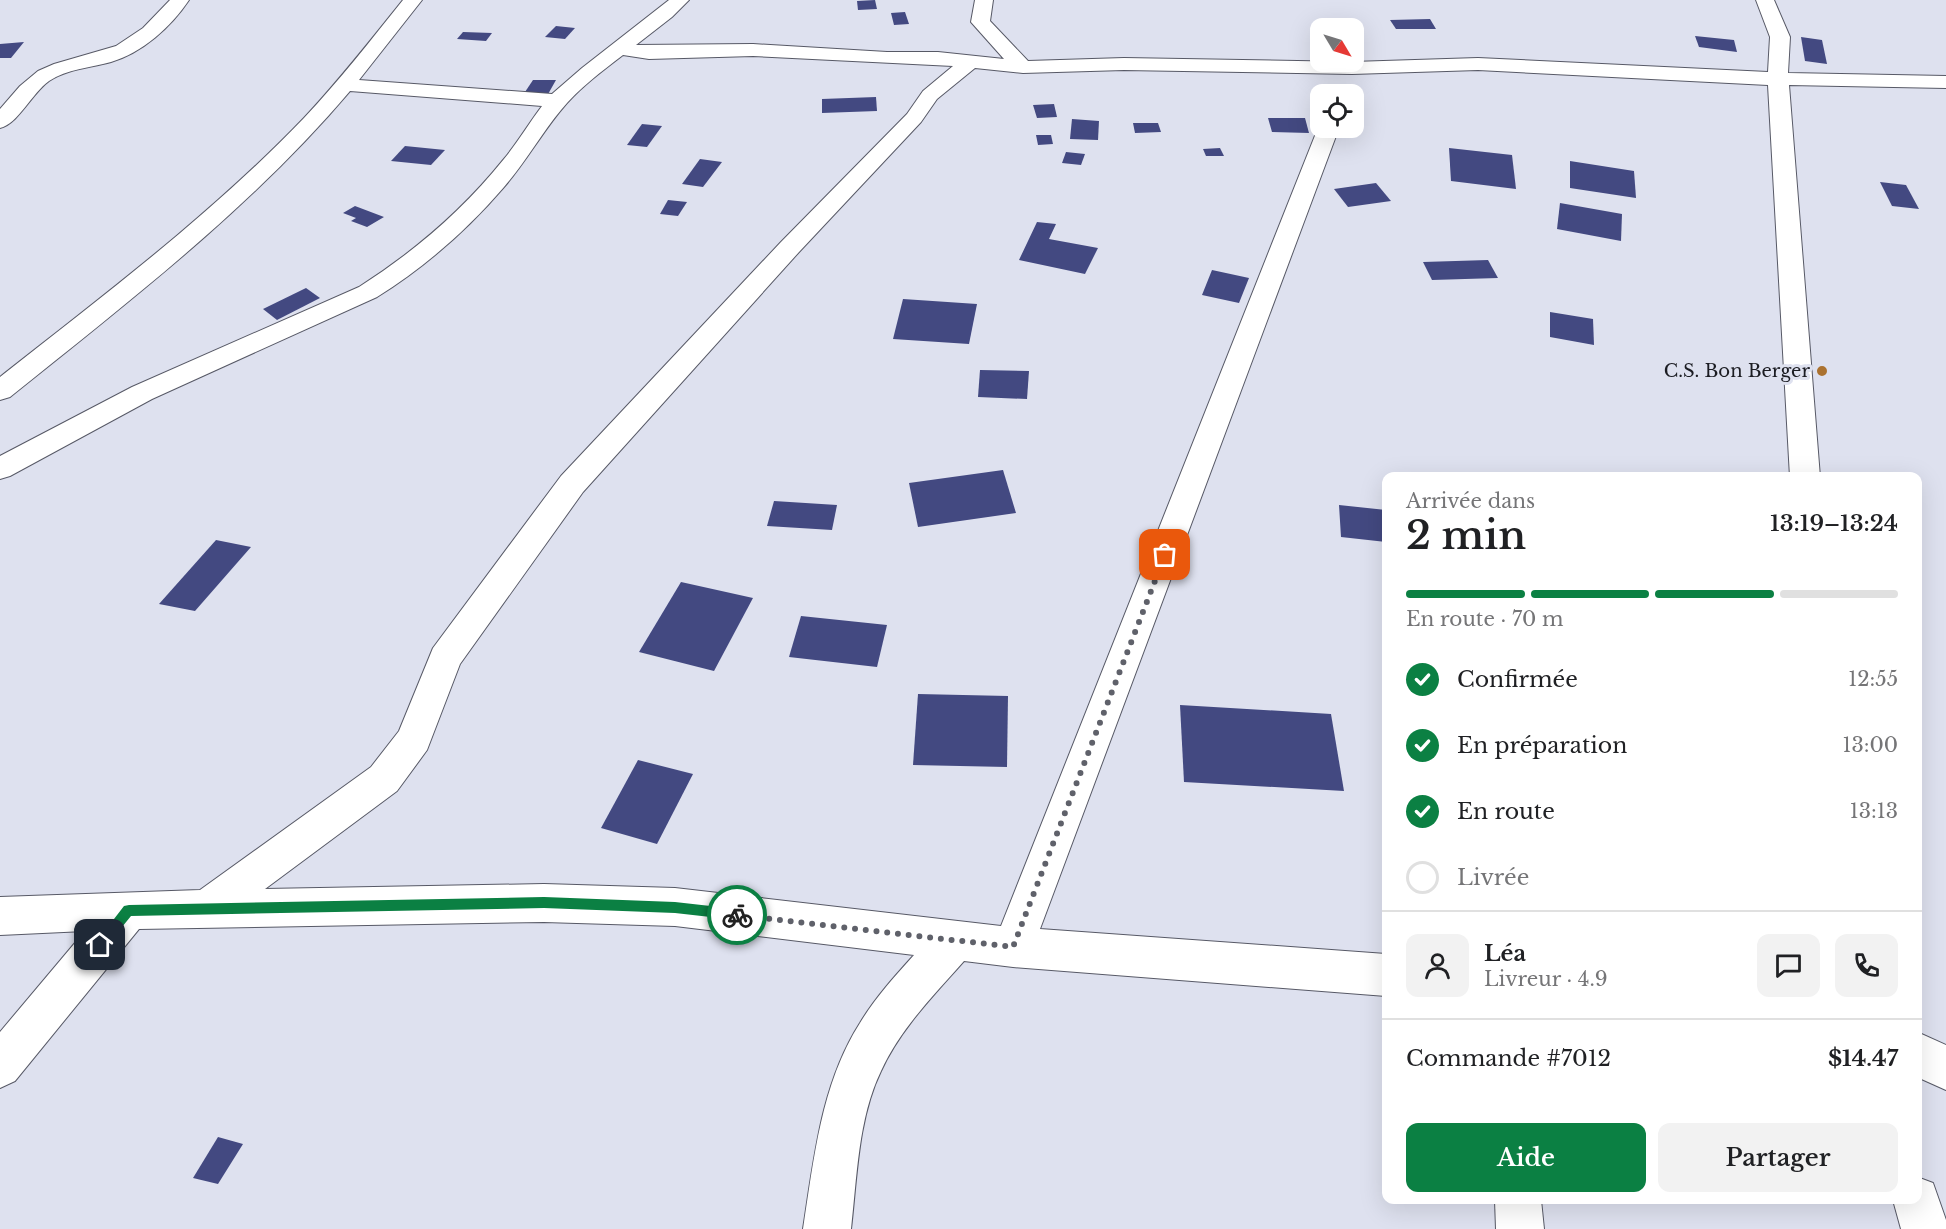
<!DOCTYPE html>
<html lang="fr">
<meta charset="utf-8">
<style>
body{margin:0;font-family:"Libre Baskerville",serif;background:#f2f2f2;color:#202124;height:100vh;display:flex;flex-direction:column;font-size:22px;white-space:nowrap}
*{box-sizing:border-box;margin:0}
p{font-size:20px;color:#757577}
.icon{flex:none;width:33px;height:33px;fill:none;stroke:currentColor;stroke-width:2;stroke-linecap:round;stroke-linejoin:round}
.map{position:relative;flex:1;overflow:hidden}
.sheet{position:absolute;left:1382px;top:472px;width:540px;height:732px;display:flex;flex-direction:column;background:#fff;border-radius:12px;box-shadow:0 6px 24px #0002}
.sheet>*{flex:none}
.needle{width:39px;rotate:128deg}
.tools{position:absolute;left:1310px;top:18px;display:grid;gap:12px}
.tools a{display:grid;place-items:center;width:54px;height:54px;border-radius:12px;background:#fff;box-shadow:0 6px 24px #0002;font-size:30px}
.pin{position:absolute;display:grid;place-items:center;width:51px;height:51px;color:#fff;margin:-26px;border-radius:12px;box-shadow:0 3px 9px #0006}
.courier{position:absolute;display:grid;place-items:center;width:60px;height:60px;margin:-30px;border:4px solid #0b8043;border-radius:50%;background:#fff;color:#222;box-shadow:0 2px 8px #0007}
.headline em{font-style:normal;font-weight:600}
.headline div{display:flex;flex-direction:column-reverse}
.headline{display:flex;align-items:center;justify-content:space-between;height:102px;padding:0 24px}
h1{font-size:39px;font-weight:600;line-height:45px}
.bar{display:grid;grid-template-columns:repeat(4,1fr);gap:9px 6px;align-content:center;height:72px;padding:0 24px}
.bar i{height:8px;border-radius:4px;background:#e0e0e0}
.bar .on{background:#0b8043}
.bar p{grid-column:span 4}
.line{display:flex;align-items:center;gap:15px;padding:0 24px;border-top:2px solid #e0e0e0}
.line div{flex:1}
.round{display:grid;place-items:center;flex:none;width:63px;height:63px;border-radius:12px;background:#f2f2f2}
ol{padding:0 24px;list-style:none}
li{display:flex;align-items:center;gap:18px;height:66px}
li p{margin-inline-start:auto}
li .icon{padding:6px;border-radius:50%;background:#0b8043;color:#fff;stroke-width:4}
li:last-child{color:#757577}
li i{width:33px;height:33px;border:3px solid #e0e0e0;border-radius:50%}
.action{display:flex;gap:12px;margin-top:auto;padding:12px 24px}
.action a{flex:1;height:69px;border-radius:12px;background:#0b8043;color:#fff;font-size:24px;font-weight:600;line-height:69px;text-align:center}
.action a+a{background:#f2f2f2;color:#202124}
.map>svg:first-child{display:block}
.building{fill:#434981}
.lines{fill:none;stroke-linecap:round;stroke-linejoin:round}
.street-casing{stroke:#575966;stroke-width:2}
.street{fill:#fff;fill-rule:evenodd}
.route{fill:#0b8043}
.done{stroke:#5f616a;stroke-width:6;stroke-dasharray:0 10.8}
.poi-dot{fill:#ab7230;stroke:#dee1ef;stroke-width:2}
.labels{text-anchor:middle;stroke-width:6;stroke-linejoin:round;paint-order:stroke}
.poi-label{font-size:18px;fill:#1b1c22;stroke:#dee1ef;text-anchor:end}
</style>
<div class="map">
<svg width="1946" height="1229" viewBox="0 0 1946 1229">
<rect width="100%" height="100%" fill="#dee1ef"/>
<g class="building">
<polygon points="875,0 877,9 858,10 857,1"/>
<polygon points="905,12 909,24 894,25 891,13"/>
<polygon points="1430,19 1436,29 1396,29 1390,20"/>
<polygon points="556,26 575,28 565,39 545,37"/>
<polygon points="463,32 492,33 486,41 457,39"/>
<polygon points="1695,36 1734,40 1737,52 1699,47"/>
<polygon points="1801,37 1822,40 1827,64 1805,61"/>
<polygon points="24,42 11,58 0,58 0,44"/>
<polygon points="533,80 556,80 547,96 523,95"/>
<polygon points="876,97 877,111 822,113 822,99"/>
<polygon points="1054,104 1057,117 1037,118 1033,105"/>
<polygon points="1268,118 1305,118 1309,133 1272,132"/>
<polygon points="1072,119 1099,121 1098,140 1070,139"/>
<polygon points="1133,123 1158,123 1161,132 1135,133"/>
<polygon points="642,124 662,126 647,147 627,145"/>
<polygon points="1036,135 1051,135 1053,144 1038,145"/>
<polygon points="405,146 445,150 431,165 391,161"/>
<polygon points="1220,148 1224,156 1206,156 1203,149"/>
<polygon points="1449,148 1512,155 1516,189 1451,181"/>
<polygon points="1066,152 1085,154 1081,165 1062,163"/>
<polygon points="700,159 722,162 703,187 682,184"/>
<polygon points="1570,161 1634,171 1636,198 1570,188"/>
<polygon points="1880,182 1906,185 1919,209 1892,206"/>
<polygon points="1376,183 1391,201 1348,207 1334,189"/>
<polygon points="668,200 687,202 678,216 660,214"/>
<polygon points="1560,203 1622,214 1621,241 1557,229"/>
<polygon points="355,206 384,217 367,227 351,221 356,218 343,213"/>
<polygon points="1037,222 1056,224 1049,239 1098,248 1085,274 1019,260"/>
<polygon points="1488,260 1498,278 1432,280 1423,262"/>
<polygon points="1212,270 1249,278 1239,303 1202,295"/>
<polygon points="306,288 320,298 277,320 263,309"/>
<polygon points="903,299 977,304 969,344 893,339"/>
<polygon points="1550,312 1593,319 1594,345 1550,337"/>
<polygon points="980,370 1029,371 1027,399 978,397"/>
<polygon points="1003,470 1016,513 918,527 909,483"/>
<polygon points="774,501 837,505 832,530 767,526"/>
<polygon points="1339,505 1386,510 1386,542 1341,537"/>
<polygon points="216,540 251,547 195,611 159,604"/>
<polygon points="681,582 753,598 714,671 639,652"/>
<polygon points="801,616 887,625 877,667 789,657"/>
<polygon points="918,694 1008,696 1007,767 913,765"/>
<polygon points="1180,705 1331,714 1344,791 1184,782"/>
<polygon points="638,760 693,774 657,844 601,828"/>
<polygon points="218,1137 243,1144 218,1184 193,1178"/>
</g>
<g class="lines">
<g class="street-casing">
<g id="street">
<path d="M 170,0 L 189,0 C 171,27 142,53 111,62 C 90,68 67,69 49,81 C 32,93 18,124 0,128 L 0,109 L 20,86 L 38,71 L 54,64 L 116,46 L 143,28 Z"/>
<path d="M 403,0 L 422,0 L 359,80 L 552,94 L 582,68 L 669,0 L 689,0 L 672,17 L 636,45 L 753,44 L 887,52 L 938,52 L 1004,59 L 971,22 L 975,0 L 993,0 L 990,21 L 1028,61 L 1124,58 L 1352,62 L 1478,58 L 1768,72 L 1770,37 L 1756,0 L 1774,0 L 1790,37 L 1788,73 L 1946,76 L 1946,88 L 1789,85 L 1820,477 L 1790,477 L 1768,85 L 1478,70 L 1352,74 L 1124,70 L 1023,73 L 975,68 L 937,99 L 921,122 L 799,252 L 583,492 L 460,664 L 427,750 L 397,791 L 265,889 L 544,884 L 675,888 L 1001,926 L 1318,128 L 1320,126 L 1320,128 L 1339,128 L 1040,929 L 1386,954 L 1386,996 L 1013,967 L 964,961 C 934,995 900,1029 881,1071 C 858,1118 857,1178 851,1229 L 803,1229 C 814,1159 821,1084 860,1023 C 875,998 895,976 914,955 L 675,926 L 544,922 L 139,929 L 15,1081 L 0,1088 L 0,1032 L 85,931 L 0,935 L 0,897 L 200,890 L 371,767 L 399,731 L 433,648 L 561,476 L 781,242 L 907,114 L 923,91 L 953,66 L 753,56 L 649,59 L 623,55 C 601,72 579,88 561,110 C 541,134 525,163 504,187 C 467,230 425,267 377,297 L 152,399 L 10,476 L 0,479 L 0,456 L 132,387 L 359,287 C 414,252 463,210 504,159 C 518,142 529,123 542,106 L 350,91 C 251,208 128,302 10,397 L 0,400 L 0,377 C 104,295 212,214 304,118 C 339,81 371,40 403,0 Z"/>
<polygon points="1917,1032 1946,1045 1946,1090 1917,1077"/>
<polygon points="1917,1177 1933,1183 1946,1220 1946,1229 1901,1229 1893,1200 1917,1200"/>
<polygon points="1495,1200 1541,1200 1544,1229 1496,1229"/>
</g>
</g>
<use href="#street" class="street"/>
</g>
<polygon class="route" points="544,897 675,902 737,909 743,915 737,920 675,913 544,908 131,916 104,949 100,951 94,945 124,906 129,905"/>
<g class="lines">
<polyline class="done" points="737,915 1013,947 1165,555"/>
</g>
<circle class="poi-dot" cx="1822" cy="371" r="6"/>
<g class="labels">
<g class="poi-label">
<text x="1810" y="377">C.S. Bon Berger</text>
</g>
</g>
</svg>
<div class="tools">
<a><svg class="needle" viewBox="-14 -14 28 28"><path d="M0-13l5 13h-10z" fill="#e53935"/><path d="M0 13l5-13h-10z" fill="#757577"/></svg></a>
<a><svg class="icon" aria-label="locate" viewBox="0 0 24 24"><circle cx="12" cy="12" r="6"/><path d="M12 2v4M12 18v4M2 12h4M18 12h4"/></svg></a>
</div>
<div class="pin" style="left:1165px;top:555px;background:#ea580c"><svg class="icon" aria-label="bag" viewBox="0 0 24 24"><path d="M5 8h14l-1 12H6zM9 8a3 3 0 0 1 6 0"/></svg></div>
<div class="pin" style="left:100px;top:945px;background:#1f2937"><svg class="icon" aria-label="home" viewBox="0 0 24 24"><path d="M3 11l9-7 9 7M6 9v11h12V9"/></svg></div>
<div class="courier" style="left:737px;top:915px"><svg class="icon" aria-label="bike" viewBox="0 0 24 24"><circle cx="6" cy="16" r="4"/><circle cx="18" cy="16" r="4"/><path d="M6 16l4-8h5l3 8M10 8l3 8H6M13 5h3"/></svg></div>
<section class="sheet">
<div class="headline"><div><h1>2 min</h1><p>Arrivée dans</p></div><em>13:19–13:24</em></div>
<div class="bar"><i class="on"></i><i class="on"></i><i class="on"></i><i></i><p>En route · 70 m</p></div>
<ol>
<li><svg class="icon" aria-label="check" viewBox="0 0 24 24"><path d="M5 12l5 5 9-10"/></svg>Confirmée<p>12:55</p></li>
<li><svg class="icon" aria-label="check" viewBox="0 0 24 24"><path d="M5 12l5 5 9-10"/></svg>En préparation<p>13:00</p></li>
<li><svg class="icon" aria-label="check" viewBox="0 0 24 24"><path d="M5 12l5 5 9-10"/></svg>En route<p>13:13</p></li>
<li><i></i>Livrée</li>
</ol>
<div class="line" style="height:108px"><a class="round"><svg class="icon" aria-label="person" viewBox="0 0 24 24"><circle cx="12" cy="8" r="4"/><path d="M4 21q1-7 8-7t8 7"/></svg></a><div><b>Léa</b><p>Livreur · 4.9</p></div><a class="round"><svg class="icon" aria-label="chat" viewBox="0 0 24 24"><path d="M4 5h16v11H9l-5 4z"/></svg></a><a class="round"><svg class="icon" aria-label="phone" viewBox="0 0 24 24"><path d="M5 4h4l2 5-3 2q2 4 5 5l2-3 5 2v4C11 20 4 13 5 4z"/></svg></a></div>
<div class="line" style="height:78px"><div>Commande #7012</div><b>$14.47</b></div>
<div class="action"><a>Aide</a><a>Partager</a></div>
</section>
</div>
